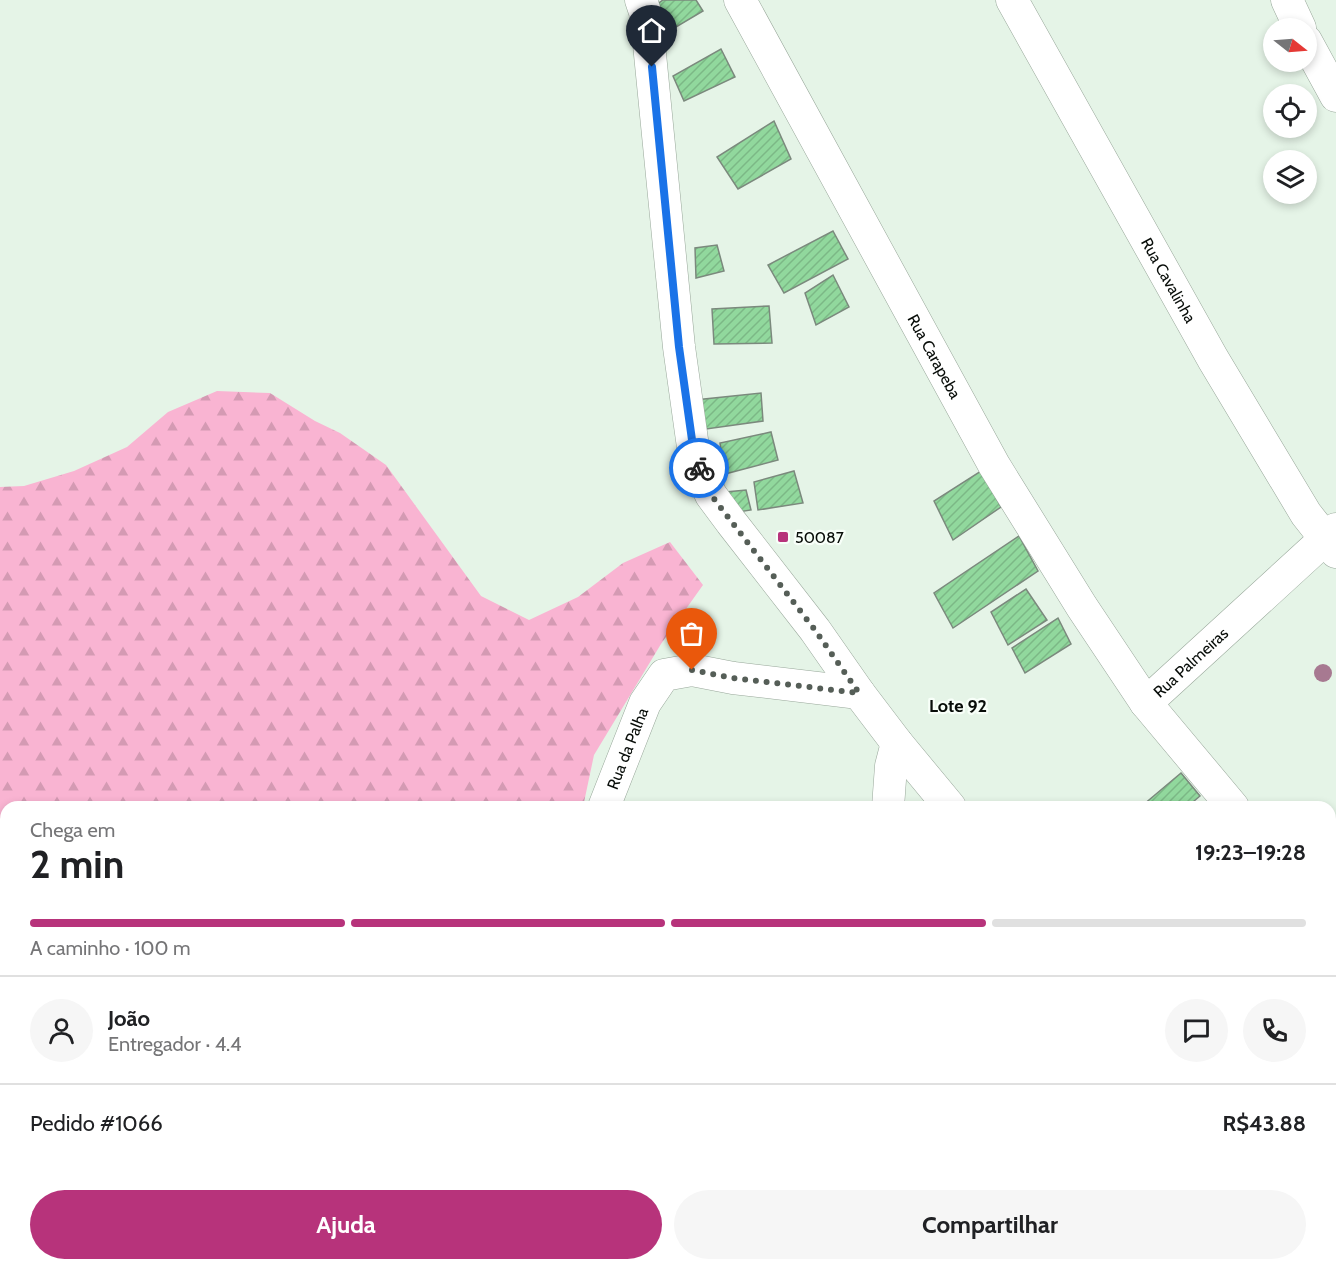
<!DOCTYPE html>
<html lang="pt">
<meta charset="utf-8">
<style>
body{margin:0;font-family:Cabin,sans-serif;background:#f6f6f6;color:#202124;height:100vh;display:flex;flex-direction:column;font-size:22px;white-space:nowrap}
*{box-sizing:border-box;margin:0}
p{font-size:20px;color:#757577}
.icon{flex:none;width:33px;height:33px;fill:none;stroke:currentColor;stroke-width:2;stroke-linecap:round;stroke-linejoin:round}
.map{position:relative;flex:1;overflow:hidden}
.panel{position:absolute;left:0px;top:801px;width:1336px;height:470px;display:flex;flex-direction:column;background:#fff;border-radius:18px 18px 0 0;box-shadow:0 3px 9px #0003}
.panel>*{flex:none}
.needle{width:39px;rotate:107deg}
.fabs{position:absolute;left:1263px;top:18px;display:grid;gap:12px}
.fabs a{display:grid;place-items:center;width:54px;height:54px;border-radius:50%;background:#fff;box-shadow:0 3px 9px #0003;font-size:30px}
.pin{position:absolute;display:grid;place-items:center;width:51px;height:51px;color:#fff;margin:-62px -26px;border-radius:50% 50% 50% 0;rotate:-45deg;box-shadow:0 0 6px #0007}
.pin .icon{rotate:45deg}
.courier{position:absolute;display:grid;place-items:center;width:60px;height:60px;margin:-30px;border:4px solid #1a73e8;border-radius:50%;background:#fff;color:#222;box-shadow:0 2px 8px #0007}
.headline em{font-style:normal;font-weight:700}
.headline div{display:flex;flex-direction:column-reverse}
.headline{display:flex;align-items:center;justify-content:space-between;height:102px;padding:0 30px}
h1{font-size:39px;font-weight:700;line-height:45px}
.bar{display:grid;grid-template-columns:repeat(4,1fr);gap:9px 6px;align-content:center;height:72px;padding:0 30px}
.bar i{height:8px;border-radius:4px;background:#e0e0e0}
.bar .current{background:#b7337b}
.bar p{grid-column:span 4}
.line{display:flex;align-items:center;gap:15px;padding:0 30px;border-top:2px solid #e0e0e0}
.line div{flex:1}
.round{display:grid;place-items:center;flex:none;width:63px;height:63px;border-radius:32px;background:#f6f6f6}
.cta{display:flex;gap:12px;margin-top:auto;padding:12px 30px}
.cta a{flex:1;height:69px;border-radius:36px;background:#b7337b;color:#fff;font-size:24px;font-weight:700;line-height:69px;text-align:center}
.cta a+a{background:#f6f6f6;color:#202124}
.map>svg:first-child{display:block}
.forest{fill:url(#forest-firs)}
.building{fill:url(#building-hatch);stroke:#7b897d;stroke-width:1.5}
.lines{fill:none;stroke-linecap:round;stroke-linejoin:round}
.minor-casing{stroke:#98a79a;stroke-width:33}
.minor{stroke:#fff;stroke-width:32}
.tree{fill:#a77991}
.done{stroke:#555e57;stroke-width:6;stroke-dasharray:0 10.8}
.route{stroke:#1a73e8;stroke-width:8}
.poi-dot{fill:#b7337b;stroke:#f8fff9;stroke-width:2}
.labels{text-anchor:middle;stroke-width:4.5;stroke-linejoin:round;paint-order:stroke}
.street-label{font-size:16px;fill:#080d09;stroke:#f8fff9}
.poi-label{font-size:16px;fill:#080d09;stroke:#f8fff9;text-anchor:start}
.neighbourhood-label{font-size:18px;font-weight:bold;fill:#080d09;stroke:#f8fff9}
</style>
<div class="map">
<svg width="1336" height="1270" viewBox="0 0 1336 1270">
<defs>
<pattern id="forest-firs" width="22" height="20" patternUnits="userSpaceOnUse" patternTransform="scale(1.5)"><rect width="22" height="20" fill="#f9b4d2"/><path d="M5 1l3.5 6h-7zM16 11l3.5 6h-7z" fill="#d49ab3"/></pattern>
<pattern id="building-hatch" width="6" height="6" patternUnits="userSpaceOnUse" patternTransform="scale(1.5)"><rect width="6" height="6" fill="#91d89d"/><path d="M-1 1l2-2M0 6l6-6M5 7l2-2" fill="none" stroke="#7cb886"/></pattern>
</defs>
<rect width="100%" height="100%" fill="#e5f4e7"/>
<polygon class="forest" points="217,391 270,393 315,421 340,433 386,465 481,596 529,620 578,597 623,563 670,542 703,585 661,644 594,755 583,807 6,807 6,1002 0,999 0,487 24,486 74,471 127,447 168,412"/>
<g class="building">
<polygon points="663,0 696,0 703,11 671,30 656,5"/>
<polygon points="721,49 735,77 684,101 673,76"/>
<polygon points="774,121 791,159 738,189 717,157"/>
<polygon points="833,231 848,259 784,293 768,265"/>
<polygon points="717,245 724,271 696,278 695,248"/>
<polygon points="833,275 849,307 816,325 805,293"/>
<polygon points="769,306 772,343 714,344 712,309"/>
<polygon points="761,393 763,421 699,430 695,400"/>
<polygon points="771,432 778,460 725,474 720,443"/>
<polygon points="794,471 803,503 758,510 754,482"/>
<polygon points="981,471 1001,507 953,540 934,501"/>
<polygon points="746,490 751,510 732,513 726,492"/>
<polygon points="1019,536 1038,571 953,628 934,593"/>
<polygon points="1026,589 1047,620 1008,645 991,612"/>
<polygon points="1058,618 1071,644 1025,673 1012,648"/>
<polygon points="1181,773 1200,796 1187,807 1145,807 1143,805"/>
</g>
<g class="lines">
<g class="minor-casing">
<g id="minor">
<polyline points="641,0 645,12 649,44 679,347 693,447 698,466 711,495 731,522 815,630 859,693 897,743 950,807"/>
<path id="s1" d="M 740,0 L 994,465 L 1082,607 L 1146,703"/>
<path id="s2" d="M 1012,0 L 1213,359 L 1306,514 L 1336,552"/>
<polyline points="1287,0 1300,28"/>
<polyline points="1306,41 1336,96"/>
<path id="s3" d="M 604,807 L 645,703 L 664,675 L 692,670 L 733,678 L 859,693"/>
<polyline points="888,807 891,766 897,743"/>
<path id="s4" d="M 1233,807 L 1146,703 L 1336,529"/>
<polyline points="1330,917 1336,923"/>
<polyline points="0,1024 6,1027"/>
<polyline points="1279,1264 1282,1270"/>
<polyline points="829,1270 831,1264"/>
</g>
</g>
<use href="#minor" class="minor"/>
</g>
<circle class="tree" cx="1323" cy="673" r="9"/>
<g class="lines">
<polyline class="done" points="692,670 733,678 859,693 815,630 711,495 699,468"/>
<polyline class="route" points="652,67 679,347 693,447 699,468"/>
</g>
<rect class="poi-dot" x="777" y="531" width="12" height="12" rx="3"/>
<g class="labels">
<g class="street-label">
<text dy="6" stroke="none"><textPath href="#s2" startOffset="321">Rua Cavalinha</textPath></text>
<text dy="6" stroke="none"><textPath href="#s1" startOffset="406">Rua Carapeba</textPath></text>
<text dy="6" stroke="none"><textPath href="#s4" startOffset="196">Rua Palmeiras</textPath></text>
<text dy="6" stroke="none"><textPath href="#s3" startOffset="63">Rua da Palha</textPath></text>
</g>
<g class="poi-label">
<text x="795" y="543">50087</text>
</g>
<g class="neighbourhood-label">
<text x="958" y="712">Lote 92</text>
</g>
</g>
</svg>
<div class="fabs">
<a><svg class="needle" viewBox="-14 -14 28 28"><path d="M0-13l5 13h-10z" fill="#e53935"/><path d="M0 13l5-13h-10z" fill="#757577"/></svg></a>
<a><svg class="icon" aria-label="locate" viewBox="0 0 24 24"><circle cx="12" cy="12" r="6"/><path d="M12 2v4M12 18v4M2 12h4M18 12h4"/></svg></a>
<a><svg class="icon" aria-label="layers" viewBox="0 0 24 24"><path d="M12 4l9 5-9 5-9-5zM3 14l9 5 9-5"/></svg></a>
</div>
<div class="pin" style="left:692px;top:670px;background:#ea580c"><svg class="icon" aria-label="bag" viewBox="0 0 24 24"><path d="M5 8h14l-1 12H6zM9 8a3 3 0 0 1 6 0"/></svg></div>
<div class="pin" style="left:652px;top:67px;background:#1f2937"><svg class="icon" aria-label="home" viewBox="0 0 24 24"><path d="M3 11l9-7 9 7M6 9v11h12V9"/></svg></div>
<div class="courier" style="left:699px;top:468px"><svg class="icon" aria-label="bike" viewBox="0 0 24 24"><circle cx="6" cy="16" r="4"/><circle cx="18" cy="16" r="4"/><path d="M6 16l4-8h5l3 8M10 8l3 8H6M13 5h3"/></svg></div>
<section class="panel">
<div class="headline"><div><h1>2 min</h1><p>Chega em</p></div><em>19:23–19:28</em></div>
<div class="bar"><i class="current"></i><i class="current"></i><i class="current"></i><i></i><p>A caminho · 100 m</p></div>
<div class="line" style="height:108px"><a class="round"><svg class="icon" aria-label="person" viewBox="0 0 24 24"><circle cx="12" cy="8" r="4"/><path d="M4 21q1-7 8-7t8 7"/></svg></a><div><b>João</b><p>Entregador · 4.4</p></div><a class="round"><svg class="icon" aria-label="chat" viewBox="0 0 24 24"><path d="M4 5h16v11H9l-5 4z"/></svg></a><a class="round"><svg class="icon" aria-label="phone" viewBox="0 0 24 24"><path d="M5 4h4l2 5-3 2q2 4 5 5l2-3 5 2v4C11 20 4 13 5 4z"/></svg></a></div>
<div class="line" style="height:78px"><div>Pedido #1066</div><b>R$43.88</b></div>
<div class="cta"><a>Ajuda</a><a>Compartilhar</a></div>
</section>
</div>
